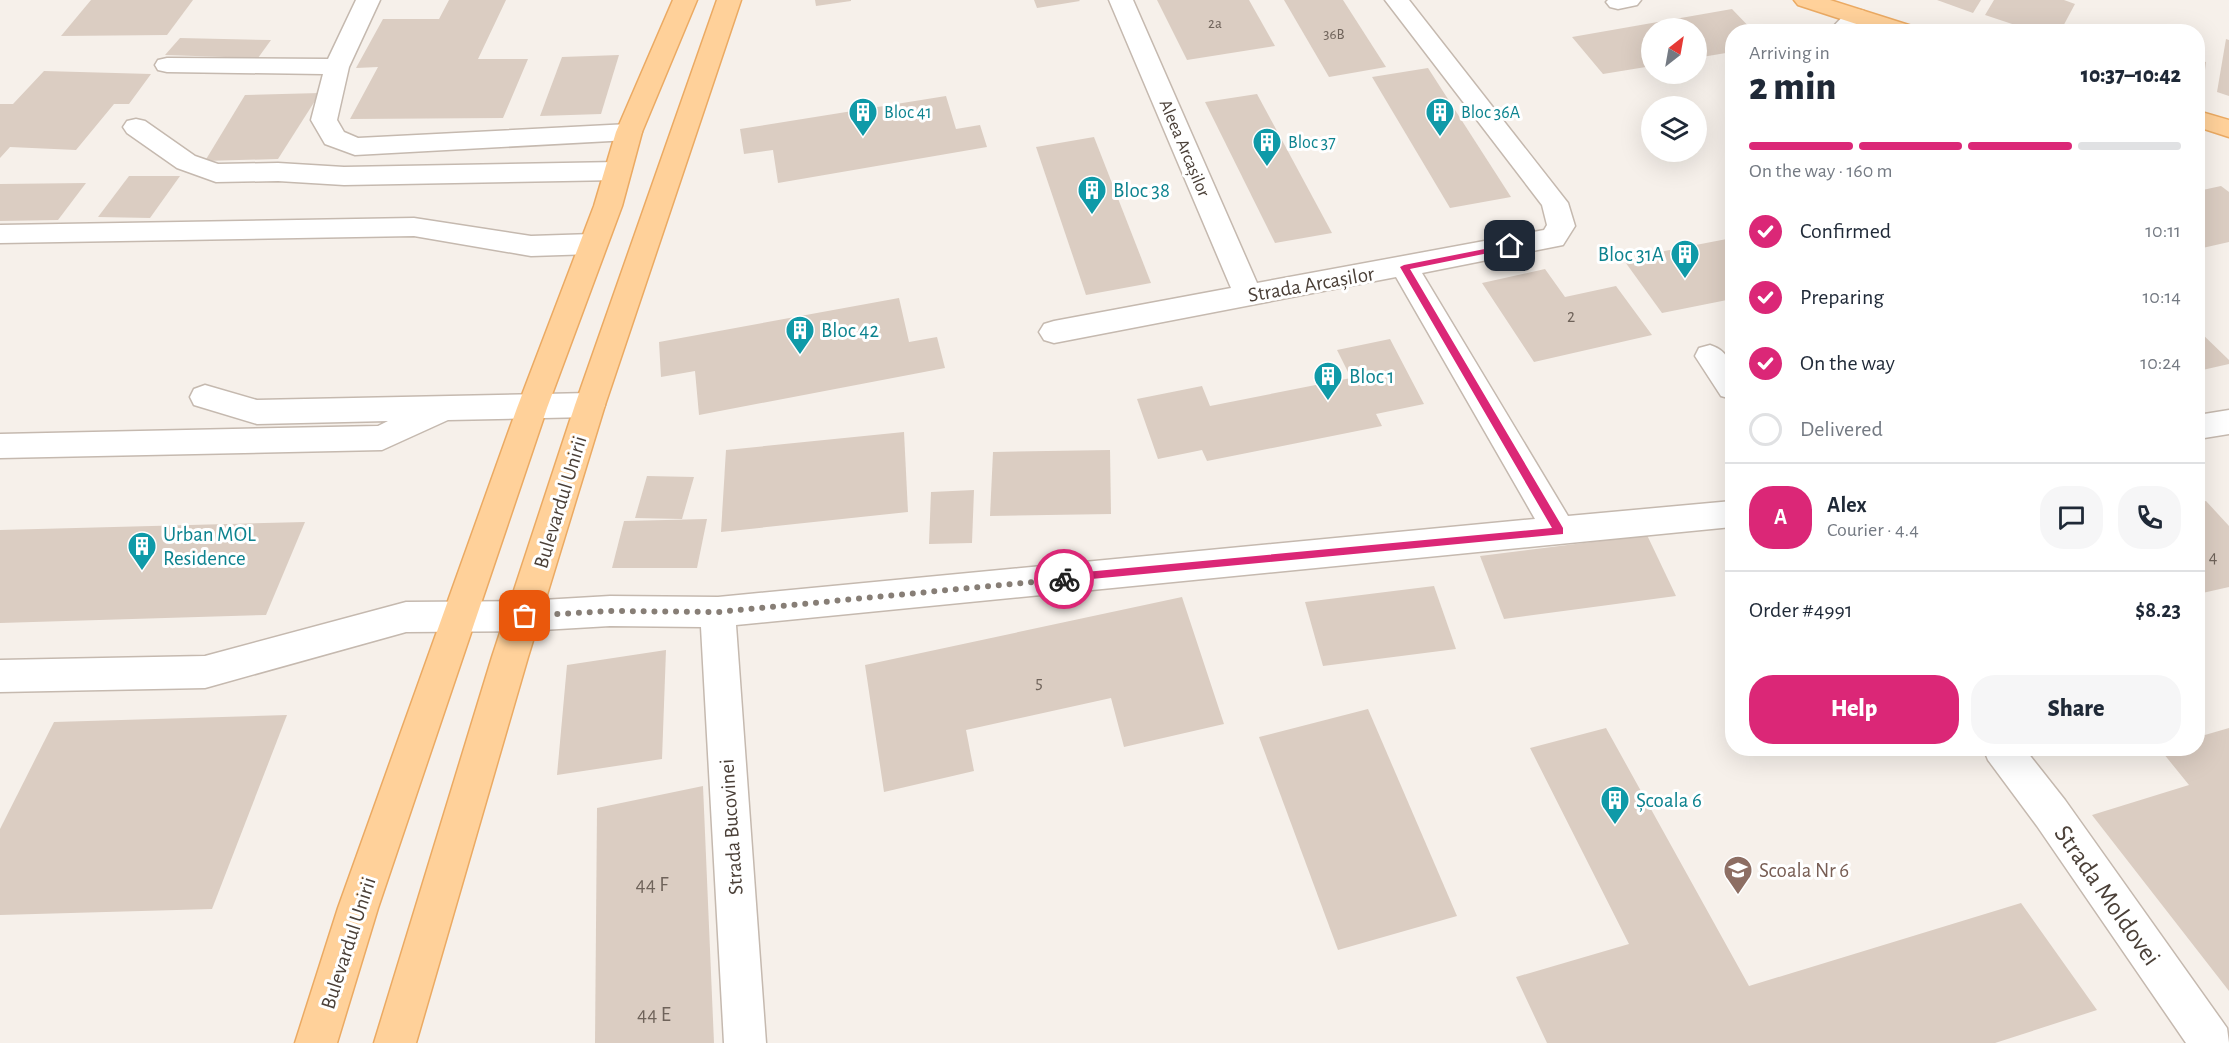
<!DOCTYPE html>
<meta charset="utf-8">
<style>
body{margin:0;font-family:"Alegreya Sans",sans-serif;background:#f6f6f7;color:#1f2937;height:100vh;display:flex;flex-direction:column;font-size:22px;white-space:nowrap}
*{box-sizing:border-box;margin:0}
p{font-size:20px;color:#747a83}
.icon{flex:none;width:33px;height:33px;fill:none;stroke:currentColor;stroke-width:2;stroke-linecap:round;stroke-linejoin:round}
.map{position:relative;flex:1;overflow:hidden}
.sheet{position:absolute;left:1725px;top:24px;width:480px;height:732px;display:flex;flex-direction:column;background:#fff;border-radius:24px;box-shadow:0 6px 24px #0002}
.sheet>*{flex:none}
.needle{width:39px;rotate:31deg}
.fabs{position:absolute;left:1641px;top:18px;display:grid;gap:12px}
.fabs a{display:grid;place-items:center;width:66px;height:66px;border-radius:50%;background:#fff;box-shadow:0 6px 24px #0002;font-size:30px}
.pin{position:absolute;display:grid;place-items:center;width:51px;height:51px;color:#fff;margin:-26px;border-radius:12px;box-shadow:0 3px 9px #0006}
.courier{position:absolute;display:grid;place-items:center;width:60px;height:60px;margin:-30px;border:4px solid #db2777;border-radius:50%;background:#fff;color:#222;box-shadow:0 2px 8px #0007}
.head em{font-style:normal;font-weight:800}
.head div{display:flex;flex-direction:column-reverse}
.head{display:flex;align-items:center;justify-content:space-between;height:102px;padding:0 24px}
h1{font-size:39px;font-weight:800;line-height:45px}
.bar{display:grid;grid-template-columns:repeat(4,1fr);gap:9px 6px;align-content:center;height:72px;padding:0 24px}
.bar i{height:8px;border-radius:4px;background:#e0e1e3}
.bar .selected{background:#db2777}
.bar p{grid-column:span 4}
.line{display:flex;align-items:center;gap:15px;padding:0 24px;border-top:2px solid #e0e1e3}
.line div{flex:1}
.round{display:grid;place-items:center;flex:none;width:63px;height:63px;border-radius:24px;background:#f6f6f7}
ol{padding:0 24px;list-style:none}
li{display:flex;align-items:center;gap:18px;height:66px}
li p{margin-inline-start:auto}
li .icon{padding:6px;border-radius:50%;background:#db2777;color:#fff;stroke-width:4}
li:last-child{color:#747a83}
li i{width:33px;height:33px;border:3px solid #e0e1e3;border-radius:50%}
.primary-button{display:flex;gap:12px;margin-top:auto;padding:12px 24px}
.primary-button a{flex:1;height:69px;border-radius:24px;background:#db2777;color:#fff;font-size:24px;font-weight:800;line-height:69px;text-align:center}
.primary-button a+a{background:#f6f6f7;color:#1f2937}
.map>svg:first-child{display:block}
.building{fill:#dbcdc2}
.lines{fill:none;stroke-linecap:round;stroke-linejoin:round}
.minor-casing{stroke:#c5b9af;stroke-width:3}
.major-casing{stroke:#ebaa63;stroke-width:3}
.minor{fill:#fff;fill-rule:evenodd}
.major{fill:#ffd19a;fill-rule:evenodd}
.route{fill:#db2777}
.done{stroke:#877e76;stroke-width:6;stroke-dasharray:0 10.8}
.labels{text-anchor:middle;stroke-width:6;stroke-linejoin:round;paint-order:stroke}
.far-number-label{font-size:15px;fill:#6f635a}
.far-culture-label{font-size:18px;fill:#0d838f;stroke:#fff;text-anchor:start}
.far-street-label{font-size:18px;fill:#4b4038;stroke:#fff}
.number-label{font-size:18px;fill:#6f635a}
.culture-label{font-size:21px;fill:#0d838f;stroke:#fff;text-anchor:start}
.street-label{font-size:21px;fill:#4b4038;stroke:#fff}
.education-label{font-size:21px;fill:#785e54;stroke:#fff;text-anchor:start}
.near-number-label{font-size:21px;fill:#6f635a}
.near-street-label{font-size:26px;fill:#4b4038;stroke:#fff}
</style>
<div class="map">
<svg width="2229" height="1043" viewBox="0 0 2229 1043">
<rect width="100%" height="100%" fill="#f6f0ea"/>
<g class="building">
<polygon points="91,0 193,0 167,35 61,36"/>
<polygon points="449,0 506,0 478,59 528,59 503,118 350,119 378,67 356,68 383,19 439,19"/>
<polygon points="815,0 851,0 851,1 816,6"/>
<polygon points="1034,0 1079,0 1080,1 1037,8"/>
<polygon points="1157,0 1249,0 1275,46 1187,60"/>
<polygon points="1284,0 1343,0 1386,67 1329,77"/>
<polygon points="1937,0 1981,0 1973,13"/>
<polygon points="1994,0 2064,0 2075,4 2060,32 2036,32 1985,15"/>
<polygon points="1732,9 1754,32 1732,32 1732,52 1696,58 1696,28 1652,28 1652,66 1603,74 1572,37"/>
<polygon points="180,38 271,40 258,58 165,55"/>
<polygon points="2226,39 2229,40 2229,96 2217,92"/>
<polygon points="619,55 601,114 540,116 562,57"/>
<polygon points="2198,60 2206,62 2202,93 2198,92"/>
<polygon points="1428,68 1511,197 1450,208 1372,77"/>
<polygon points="44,71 151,74 129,104 114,104 76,150 10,147 0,158 0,104 13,104"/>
<polygon points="320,93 278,159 205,161 245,95"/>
<polygon points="1257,94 1332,233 1275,243 1205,102"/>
<polygon points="946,96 956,129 980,125 987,147 778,183 773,150 744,154 740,129"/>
<polygon points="1094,137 1151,283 1086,295 1036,147"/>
<polygon points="129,176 180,176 150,218 98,217"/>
<polygon points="86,183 58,220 0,221 0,184"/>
<polygon points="2221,186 2229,192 2229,242 2198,249 2198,191"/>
<polygon points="1732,238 1732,299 1662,313 1623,259"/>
<polygon points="1545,269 1565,297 1616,286 1652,335 1534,362 1482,283"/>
<polygon points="899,298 909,342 937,337 945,368 699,415 695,371 661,377 659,342"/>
<polygon points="2198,330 2229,360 2229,364 2198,371"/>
<polygon points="1390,339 1424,404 1376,414 1382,426 1207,461 1202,450 1158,459 1137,399 1202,386 1210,406 1351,378 1337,350"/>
<polygon points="904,432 908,512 721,532 726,450"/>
<polygon points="1110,450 1111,514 990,516 993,452"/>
<polygon points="647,476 694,477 682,519 635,518"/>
<polygon points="974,490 972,543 929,544 931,492"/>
<polygon points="2206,501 2229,526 2229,587 2198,594 2198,503"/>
<polygon points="707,519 697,568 612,568 624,521"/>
<polygon points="305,522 266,615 0,623 0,530"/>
<polygon points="1647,535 1676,596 1504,619 1480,556"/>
<polygon points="1434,586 1456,649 1323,666 1305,602"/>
<polygon points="1182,597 1224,724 1124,747 1111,698 966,730 974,771 884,792 865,665"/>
<polygon points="666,650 662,759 557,775 567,665"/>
<polygon points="1368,709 1457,916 1338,950 1259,737"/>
<polygon points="287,715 212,909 0,915 0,829 54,722"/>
<polygon points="1606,728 1749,986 2021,903 2097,1010 1995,1043 1547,1043 1516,977 1629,944 1530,748"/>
<polygon points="2229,728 2229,991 2092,815 2189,785 2159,748 2198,748 2198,737"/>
<polygon points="703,786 714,1043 595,1043 597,808"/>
</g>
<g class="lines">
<g class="minor-casing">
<g id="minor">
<polygon points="356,0 380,0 349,67 337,120 344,132 358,138 629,124 638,126 642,132 638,138 629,140 355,155 325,144 311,120 323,74 167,72 158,70 155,65 158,60 167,58 328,59"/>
<polygon points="1109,0 1133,0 1257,283 1544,230 1547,225 1542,205 1385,0 1409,0 1568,203 1575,226 1563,245 1422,273 1568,516 1732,501 1732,527 736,625 766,1043 724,1043 701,627 610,626 525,631 406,632 205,688 0,692 0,660 205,656 406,602 525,601 610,596 718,597 1535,519 1396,277 1054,343 1044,340 1039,332 1044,324 1054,321 1231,288"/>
<polygon points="1608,0 1641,0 1637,5 1618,9 1610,7 1606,2"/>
<polygon points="1856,9 1864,11 1868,16 1854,32 1828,32 1848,11"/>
<polygon points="136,119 145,121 195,156 218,164 278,163 344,167 618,162 627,165 631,171 627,177 618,180 344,185 278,181 216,182 177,168 127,133 123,127 127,121"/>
<polygon points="414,218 531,236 593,234 603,237 607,244 603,251 593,254 531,256 414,236 0,243 0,225"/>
<path d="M 1710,345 C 1736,353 1732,377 1732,399 L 1721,396 L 1695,356 L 1699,348 Z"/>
<polygon points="205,385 257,400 590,393 601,397 605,405 601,413 590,417 448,420 382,450 0,458 0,434 378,426 388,421 257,424 194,405 190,397 194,389"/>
<polygon points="2229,410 2229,434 2198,439 2198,415"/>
<polygon points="1983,748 2024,748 2065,800 2227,1028 2229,1043 2186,1043 2037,826 1988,760"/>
</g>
</g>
<g class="major-casing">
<g id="major">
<polygon points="673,0 697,0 642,132 622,206 547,408 378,908 337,1043 295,1043 338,908 517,408 594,206 616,132"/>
<polygon points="717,0 741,0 605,405 528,657 416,1043 374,1043 492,657 575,405"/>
<polygon points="1794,0 1830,0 1915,27 1919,32 1881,32 1798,5"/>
<polygon points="2198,111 2229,120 2229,137 2198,127"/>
</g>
</g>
<use href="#minor" class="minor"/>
<use href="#major" class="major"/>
</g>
<polygon class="route" points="1510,244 1513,244 1513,248 1410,269 1563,528 1563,534 1060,582 1060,575 1064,574 1552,528 1400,267 1404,265"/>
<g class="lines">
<polyline class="done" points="525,616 610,611 718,612 1064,579"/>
</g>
<defs>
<g id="building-pin" transform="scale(1.5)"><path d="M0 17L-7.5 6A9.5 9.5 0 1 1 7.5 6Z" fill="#0f9aa8" stroke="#fff"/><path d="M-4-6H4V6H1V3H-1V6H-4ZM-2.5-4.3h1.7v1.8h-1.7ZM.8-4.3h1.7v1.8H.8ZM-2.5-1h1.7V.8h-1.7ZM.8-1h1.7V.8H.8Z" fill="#fff"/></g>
<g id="school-pin" transform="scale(1.5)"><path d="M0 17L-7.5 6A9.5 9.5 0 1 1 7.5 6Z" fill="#8d6e63" stroke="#fff"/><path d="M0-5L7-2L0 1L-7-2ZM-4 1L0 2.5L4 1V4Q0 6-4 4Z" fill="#fff"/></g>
</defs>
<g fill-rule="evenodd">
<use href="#building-pin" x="863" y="112"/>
<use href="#building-pin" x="1440" y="112"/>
<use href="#building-pin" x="1267" y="142"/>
<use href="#building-pin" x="1092" y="190"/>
<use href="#building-pin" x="1685" y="254"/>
<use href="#building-pin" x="800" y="330"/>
<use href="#building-pin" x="1328" y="376"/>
<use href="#building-pin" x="142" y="546"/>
<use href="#building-pin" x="1615" y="800"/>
<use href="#school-pin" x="1738" y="870"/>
</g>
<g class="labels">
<g class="far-number-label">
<text x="1215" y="28">2a</text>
<text x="1334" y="39">36B</text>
</g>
<g class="far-culture-label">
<text x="884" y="118">Bloc 41</text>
<text x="1461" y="118">Bloc 36A</text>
<text x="1288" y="148">Bloc 37</text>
</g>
<g class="far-street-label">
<text transform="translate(1185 148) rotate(67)" y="6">Aleea Arcașilor</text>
</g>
<g class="number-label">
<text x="1571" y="322">2</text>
<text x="2213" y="563">4</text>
<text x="1039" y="688">5</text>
</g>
<g class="culture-label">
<text x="1113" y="197">Bloc 38</text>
<text x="1664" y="261" text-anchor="end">Bloc 31A</text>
<text x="821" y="337">Bloc 42</text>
<text x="1349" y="383">Bloc 1</text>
<text x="163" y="541">Urban MOL<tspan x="163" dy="24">Residence</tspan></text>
<text x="1636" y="807">Școala 6</text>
</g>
<g class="street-label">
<text transform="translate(1311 284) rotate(-10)" y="7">Strada Arcașilor</text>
<text transform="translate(560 502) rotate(-73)" y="7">Bulevardul Unirii</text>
<text transform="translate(731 827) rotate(-94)" y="7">Strada Bucovinei</text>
<text transform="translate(348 943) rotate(-72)" y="7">Bulevardul Unirii</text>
</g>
<g class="education-label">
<text x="1759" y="877">Scoala Nr 6</text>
</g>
<g class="near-number-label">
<text x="652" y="891">44 F</text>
<text x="654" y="1021">44 E</text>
</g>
<g class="near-street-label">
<text transform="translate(2108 895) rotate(55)" y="9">Strada Moldovei</text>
</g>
</g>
</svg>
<div class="fabs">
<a><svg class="needle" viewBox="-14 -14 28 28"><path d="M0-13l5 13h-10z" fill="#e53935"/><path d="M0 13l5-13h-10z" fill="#747a83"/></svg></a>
<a><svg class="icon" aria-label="layers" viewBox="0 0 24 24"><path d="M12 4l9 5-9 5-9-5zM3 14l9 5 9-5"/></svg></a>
</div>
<div class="pin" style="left:525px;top:616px;background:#ea580c"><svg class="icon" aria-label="bag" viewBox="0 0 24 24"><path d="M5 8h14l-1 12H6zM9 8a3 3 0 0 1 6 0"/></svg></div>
<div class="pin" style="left:1510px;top:246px;background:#1f2937"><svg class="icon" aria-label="home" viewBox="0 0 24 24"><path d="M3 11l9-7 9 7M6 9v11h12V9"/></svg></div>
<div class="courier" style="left:1064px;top:579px"><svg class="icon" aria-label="bike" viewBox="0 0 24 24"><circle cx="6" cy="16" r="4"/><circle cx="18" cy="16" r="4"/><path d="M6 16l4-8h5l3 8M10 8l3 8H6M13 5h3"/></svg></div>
<section class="sheet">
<div class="head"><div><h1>2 min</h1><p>Arriving in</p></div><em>10:37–10:42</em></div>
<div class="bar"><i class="selected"></i><i class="selected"></i><i class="selected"></i><i></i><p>On the way · 160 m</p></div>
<ol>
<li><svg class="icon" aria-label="check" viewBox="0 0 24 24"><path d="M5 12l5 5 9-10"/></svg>Confirmed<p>10:11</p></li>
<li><svg class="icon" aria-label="check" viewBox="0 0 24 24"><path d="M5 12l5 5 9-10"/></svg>Preparing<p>10:14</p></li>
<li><svg class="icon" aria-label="check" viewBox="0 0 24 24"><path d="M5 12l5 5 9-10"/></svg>On the way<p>10:24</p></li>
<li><i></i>Delivered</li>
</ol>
<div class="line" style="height:108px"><b class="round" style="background:#db2777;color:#fff">A</b><div><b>Alex</b><p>Courier · 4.4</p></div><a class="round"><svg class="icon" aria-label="chat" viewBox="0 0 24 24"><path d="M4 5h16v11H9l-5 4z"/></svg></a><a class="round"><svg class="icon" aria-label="phone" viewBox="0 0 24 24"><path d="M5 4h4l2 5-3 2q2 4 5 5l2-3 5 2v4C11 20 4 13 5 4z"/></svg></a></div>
<div class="line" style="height:78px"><div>Order #4991</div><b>$8.23</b></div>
<div class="primary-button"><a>Help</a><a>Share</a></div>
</section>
</div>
